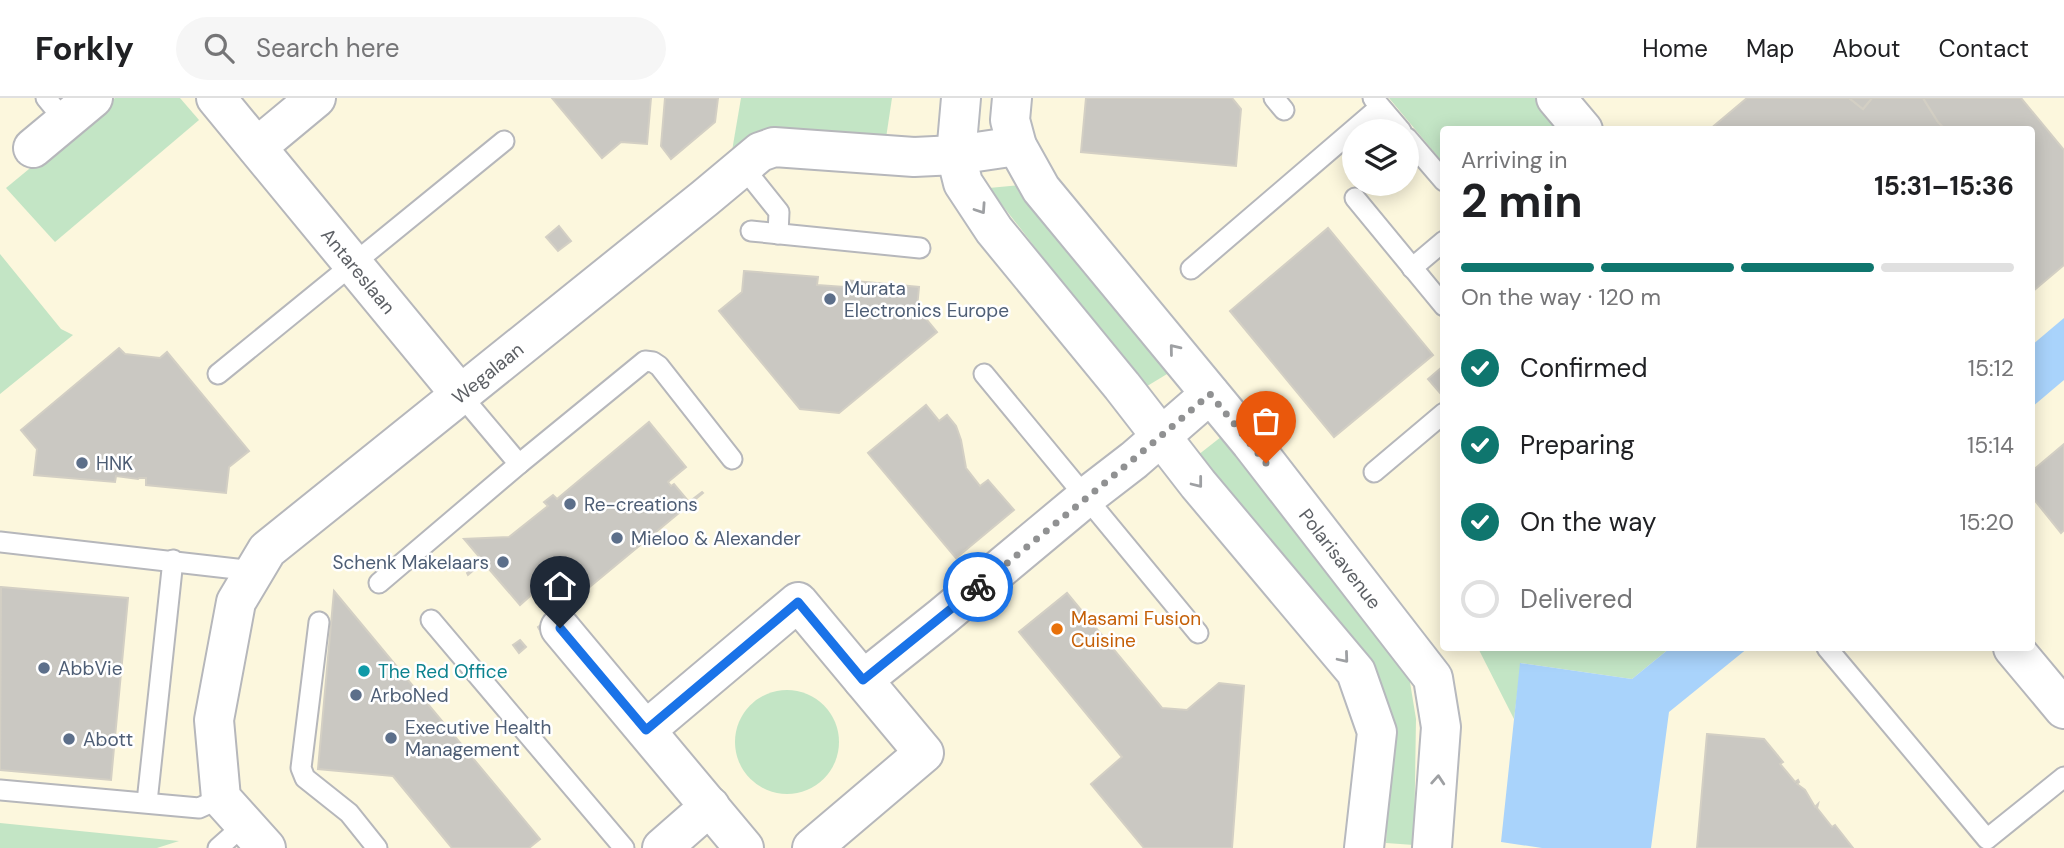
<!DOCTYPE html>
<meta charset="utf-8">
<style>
body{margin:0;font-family:"DM Sans",sans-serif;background:#f6f6f6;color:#202124;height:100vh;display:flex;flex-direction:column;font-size:26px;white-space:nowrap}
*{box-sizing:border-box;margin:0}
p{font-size:23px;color:#757577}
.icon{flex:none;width:38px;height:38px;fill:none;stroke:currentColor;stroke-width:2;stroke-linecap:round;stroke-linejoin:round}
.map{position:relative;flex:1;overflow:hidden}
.panel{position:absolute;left:1440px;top:28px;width:595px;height:525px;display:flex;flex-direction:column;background:#fff;border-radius:7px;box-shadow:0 4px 18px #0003}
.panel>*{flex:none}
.controls{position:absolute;left:1342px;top:21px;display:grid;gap:14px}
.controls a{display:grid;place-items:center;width:77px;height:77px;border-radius:50%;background:#fff;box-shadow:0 4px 18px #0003;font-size:35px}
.pin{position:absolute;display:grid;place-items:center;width:60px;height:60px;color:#fff;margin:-72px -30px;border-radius:50% 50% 50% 0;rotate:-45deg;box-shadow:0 0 7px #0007}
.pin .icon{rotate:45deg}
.courier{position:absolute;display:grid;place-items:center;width:70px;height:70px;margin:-35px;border:5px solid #1a73e8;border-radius:50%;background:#fff;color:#222;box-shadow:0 2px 9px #0007}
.headline em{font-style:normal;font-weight:700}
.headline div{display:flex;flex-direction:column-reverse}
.headline{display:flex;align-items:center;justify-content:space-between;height:119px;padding:0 21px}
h1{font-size:46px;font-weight:700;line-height:52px}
.bar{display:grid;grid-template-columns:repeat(4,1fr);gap:10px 7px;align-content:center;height:84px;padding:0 21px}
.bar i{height:9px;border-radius:5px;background:#e0e0e0}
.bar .on{background:#0f766e}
.bar p{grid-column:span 4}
ol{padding:0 21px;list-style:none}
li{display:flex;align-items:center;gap:21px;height:77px}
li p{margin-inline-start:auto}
li .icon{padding:7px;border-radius:50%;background:#0f766e;color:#fff;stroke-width:4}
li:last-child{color:#757577}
li i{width:38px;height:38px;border:4px solid #e0e0e0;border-radius:50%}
header{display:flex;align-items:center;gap:42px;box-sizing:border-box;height:98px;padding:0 35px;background:#fff;border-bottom:2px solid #e0e0e0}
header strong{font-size:33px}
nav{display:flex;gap:38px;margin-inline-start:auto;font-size:24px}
.search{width:490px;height:63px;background:#f6f6f6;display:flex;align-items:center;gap:18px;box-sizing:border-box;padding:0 24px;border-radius:38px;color:#757577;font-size:26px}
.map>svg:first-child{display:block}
.commercial{fill:#fcf7dd;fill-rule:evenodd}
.green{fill:#c3e5c5}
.water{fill:#a9d3fb}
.building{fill:#cac8c2;stroke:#d3cfc4;stroke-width:2}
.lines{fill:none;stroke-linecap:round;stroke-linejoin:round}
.lane-casing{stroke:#b6b7bb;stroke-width:23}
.street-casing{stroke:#b6b7bb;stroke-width:42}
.secondary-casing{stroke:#b7b9be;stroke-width:42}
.lane{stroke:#fff;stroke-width:19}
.street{stroke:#fff;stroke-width:38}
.secondary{stroke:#fff;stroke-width:38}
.oneway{stroke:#9ea0a3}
.done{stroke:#909192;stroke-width:7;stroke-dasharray:0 12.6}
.route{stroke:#1a73e8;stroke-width:9}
.service-dot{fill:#5c6f8a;stroke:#fff;stroke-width:2.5}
.food-dot{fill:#e8710a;stroke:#fff;stroke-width:2.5}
.culture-dot{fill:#0f9aa8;stroke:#fff;stroke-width:2.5}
.labels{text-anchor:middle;stroke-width:5;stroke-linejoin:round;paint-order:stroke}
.street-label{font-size:19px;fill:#5d6065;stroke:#fff}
.service-label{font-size:19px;fill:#4e5e75;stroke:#fff;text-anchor:start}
.food-label{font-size:19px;fill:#c56008;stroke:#fff;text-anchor:start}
.culture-label{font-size:19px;fill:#0d838f;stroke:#fff;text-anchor:start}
</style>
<header>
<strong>Forkly</strong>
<div class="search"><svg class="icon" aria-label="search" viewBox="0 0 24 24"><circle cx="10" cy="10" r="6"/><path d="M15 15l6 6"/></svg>Search here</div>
<nav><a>Home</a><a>Map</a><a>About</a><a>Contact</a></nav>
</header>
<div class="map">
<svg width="2064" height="750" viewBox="0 0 2064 750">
<rect width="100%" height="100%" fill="#efede5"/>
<path class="commercial" d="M 0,0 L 2064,0 L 2064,750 L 0,750 ZM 1444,32 L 2032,32 L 2032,550 L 1444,550 ZM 1354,33 L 1407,33 L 1407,86 L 1354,86 Z"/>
<g class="green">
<polygon points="115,0 180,0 199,22 55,144 6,90"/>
<polygon points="741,0 892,0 886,40 732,53"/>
<polygon points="1389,0 1541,0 1563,32 1444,32 1444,66"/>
<polygon points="1020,87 1172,273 1144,290 989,90"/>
<polygon points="0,156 61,231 73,237 0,296"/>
<polygon points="1226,335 1408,572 1416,621 1414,747 1386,745 1392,618 1193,361"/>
<polygon points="1478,550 1670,550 1632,581 1521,565 1514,621"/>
<circle cx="787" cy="644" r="52"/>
<polygon points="0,725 179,743 157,750 0,750"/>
</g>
<g class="water">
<polygon points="2064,220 2064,282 2032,309 2032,247"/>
<polygon points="1670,550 1748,550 1669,614 1651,750 1542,750 1501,744 1520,565 1632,581"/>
</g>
<g class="building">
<polygon points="552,0 651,0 647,46 621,44 602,60"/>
<polygon points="665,0 718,0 715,24 671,61 661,48"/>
<polygon points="1086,0 1232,0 1241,11 1236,68 1081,54"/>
<polygon points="1747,0 1849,0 1863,11 1872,0 1923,0 1938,24 1946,32 1709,32"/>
<polygon points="1849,0 1872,0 1863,11"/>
<polygon points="1923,0 2021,0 2064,52 2064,167 2032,194 2032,32 1946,32 1938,24"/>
<polygon points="559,128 571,143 558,153 546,139"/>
<polygon points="1328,130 1433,257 1334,339 1230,213"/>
<polygon points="744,173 818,179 817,187 845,189 845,182 919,189 917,210 937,234 839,315 800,311 719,213 742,194"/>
<polygon points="119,250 125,256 160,260 167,254 249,353 229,369 226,395 146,387 146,380 139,380 138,381 116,378 115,384 34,377 37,351 21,332"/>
<polygon points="1441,270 1444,274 1444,292 1440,295 1428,281"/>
<polygon points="926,307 939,323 947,317 956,328 961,342 966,370 980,388 988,382 1014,412 956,460 868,355"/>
<polygon points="649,324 686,369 668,384 671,388 674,386 689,404 702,394 703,395 539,531 538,529 554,517 538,498 542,496 538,491 520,507 483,464 468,477 467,475 482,462 464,441 509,439 548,408 544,404 553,397 557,401"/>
<polygon points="2064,346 2064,432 2061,435 2032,399 2032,373"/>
<polygon points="1,489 128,500 111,682 0,672"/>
<polygon points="334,493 540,741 529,750 452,750 393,678 318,671"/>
<polygon points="1067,495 1162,610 1187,612 1219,585 1244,588 1232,750 1144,750 1091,686 1122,659 1019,534"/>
<polygon points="520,542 526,549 519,555 513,547"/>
<polygon points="1707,636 1764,641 1783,664 1780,666 1795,684 1798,682 1799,684 1797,686 1805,692 1815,709 1818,706 1817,710 1832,729 1835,727 1853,750 1697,750"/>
</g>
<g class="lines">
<g class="lane-casing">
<g id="lane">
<polyline points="46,0 65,23"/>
<polyline points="1274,0 1284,12"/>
<polyline points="1373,0 1401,33"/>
<polyline points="1407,40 1444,83"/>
<polyline points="743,69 779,114 778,136"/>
<polyline points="1355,100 1444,208"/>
<polyline points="751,133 920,150"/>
<polyline points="1412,170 1444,143"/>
<polyline points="1191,171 1380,9"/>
<polyline points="218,276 504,43"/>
<polyline points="984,276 1198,535"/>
<polyline points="519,366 645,263 653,264 659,268 732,361"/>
<polyline points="1374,374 1444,315"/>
<polyline points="0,444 254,473"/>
<polyline points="379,485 519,366 460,296"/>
<polyline points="431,522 624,750"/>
<polyline points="319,524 301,670 305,680 349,715 377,750"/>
<polyline points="1827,550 1987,741 2064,679"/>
<polyline points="0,692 199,710 221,700"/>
<polyline points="147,704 173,462"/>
<polyline points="218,750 245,726"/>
</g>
</g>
<g class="street-casing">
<g id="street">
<path id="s1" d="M 216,0 L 460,296"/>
<polyline points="1556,0 1583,32"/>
<polyline points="257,49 316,0"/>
<polyline points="33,50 93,0"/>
<polyline points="560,530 744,750"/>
<polyline points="2013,550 2064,611"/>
<polyline points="863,582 942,519 1086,399 1134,362 1210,296"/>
<polyline points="646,632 798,504 924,655 812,750"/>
<path id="s2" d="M 266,750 L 221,700 L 214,622 L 236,504 L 267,452 L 705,100 L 760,54 L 774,49 L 914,59 L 956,57 L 1017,48"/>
<polyline points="662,750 710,708"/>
</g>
</g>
<g class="secondary-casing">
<g id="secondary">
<polyline points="961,0 956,57 963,85 994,132 1122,288 1198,386 1356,574 1377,634 1364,750"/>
<path id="s3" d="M 1012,0 L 1010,22 L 1017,48 L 1041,91 L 1251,345 L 1433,580 L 1441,629 L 1432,750"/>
</g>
</g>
<use href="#lane" class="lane"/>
<use href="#street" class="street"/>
<use href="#secondary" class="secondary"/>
</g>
<defs><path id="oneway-chevron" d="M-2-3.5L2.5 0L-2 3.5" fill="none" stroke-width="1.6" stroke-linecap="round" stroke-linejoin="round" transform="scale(1.75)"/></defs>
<g class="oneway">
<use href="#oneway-chevron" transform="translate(981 111) rotate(56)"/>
<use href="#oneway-chevron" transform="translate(1174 251) rotate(-129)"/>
<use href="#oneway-chevron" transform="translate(1198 385) rotate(52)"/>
<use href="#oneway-chevron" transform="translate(1344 560) rotate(50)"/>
<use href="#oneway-chevron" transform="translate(1438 682) rotate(-86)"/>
</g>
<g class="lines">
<path class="done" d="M 978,489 C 1056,425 1134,362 1210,296 L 1266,365"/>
<polyline class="route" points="560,530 646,632 798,504 863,582 978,489"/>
</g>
<g class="service-dot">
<circle cx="830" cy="201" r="7"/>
<circle cx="82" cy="365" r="7"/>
<circle cx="570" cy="406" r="7"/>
<circle cx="617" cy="440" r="7"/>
<circle cx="503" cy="464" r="7"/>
<circle cx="44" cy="570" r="7"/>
<circle cx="356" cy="597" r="7"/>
<circle cx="391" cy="640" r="7"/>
<circle cx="69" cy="641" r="7"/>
</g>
<circle class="food-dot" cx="1057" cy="531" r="7"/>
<circle class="culture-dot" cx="364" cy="573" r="7"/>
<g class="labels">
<g class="street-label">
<text dy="7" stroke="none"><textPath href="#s1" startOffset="224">Antareslaan</textPath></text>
<text dy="7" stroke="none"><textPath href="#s2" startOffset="609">Wegalaan</textPath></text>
<text dy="7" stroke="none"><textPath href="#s3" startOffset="574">Polarisavenue</textPath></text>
</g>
<g class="service-label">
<text x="844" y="197">Murata<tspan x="844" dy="22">Electronics Europe</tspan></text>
<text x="96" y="372">HNK</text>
<text x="584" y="413">Re-creations</text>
<text x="631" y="447">Mieloo &amp; Alexander</text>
<text x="489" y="471" text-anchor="end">Schenk Makelaars</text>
<text x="58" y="577">AbbVie</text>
<text x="370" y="604">ArboNed</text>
<text x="405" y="636">Executive Health<tspan x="405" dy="22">Management</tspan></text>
<text x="83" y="648">Abott</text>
</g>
<g class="food-label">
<text x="1071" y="527">Masami Fusion<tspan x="1071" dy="22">Cuisine</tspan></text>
</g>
<g class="culture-label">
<text x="378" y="580">The Red Office</text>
</g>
</g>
</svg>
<div class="controls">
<a><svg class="icon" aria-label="layers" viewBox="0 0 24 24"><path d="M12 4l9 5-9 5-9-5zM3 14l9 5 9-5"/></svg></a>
</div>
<div class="pin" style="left:1266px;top:365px;background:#ea580c"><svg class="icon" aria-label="bag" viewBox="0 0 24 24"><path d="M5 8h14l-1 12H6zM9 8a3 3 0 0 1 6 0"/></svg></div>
<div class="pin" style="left:560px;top:530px;background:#1f2937"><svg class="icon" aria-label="home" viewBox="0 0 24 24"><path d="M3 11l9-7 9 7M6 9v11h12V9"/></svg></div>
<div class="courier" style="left:978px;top:489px"><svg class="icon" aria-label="bike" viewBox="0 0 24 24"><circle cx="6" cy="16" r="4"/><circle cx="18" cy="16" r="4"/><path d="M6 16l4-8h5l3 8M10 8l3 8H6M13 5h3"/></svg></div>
<section class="panel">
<div class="headline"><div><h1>2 min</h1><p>Arriving in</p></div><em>15:31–15:36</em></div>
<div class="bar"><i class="on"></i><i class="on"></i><i class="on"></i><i></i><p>On the way · 120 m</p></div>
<ol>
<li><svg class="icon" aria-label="check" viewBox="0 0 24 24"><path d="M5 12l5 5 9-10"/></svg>Confirmed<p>15:12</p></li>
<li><svg class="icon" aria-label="check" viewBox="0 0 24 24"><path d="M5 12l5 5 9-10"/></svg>Preparing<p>15:14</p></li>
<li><svg class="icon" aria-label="check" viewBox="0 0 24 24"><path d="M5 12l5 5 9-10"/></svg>On the way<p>15:20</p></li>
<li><i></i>Delivered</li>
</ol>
</section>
</div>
